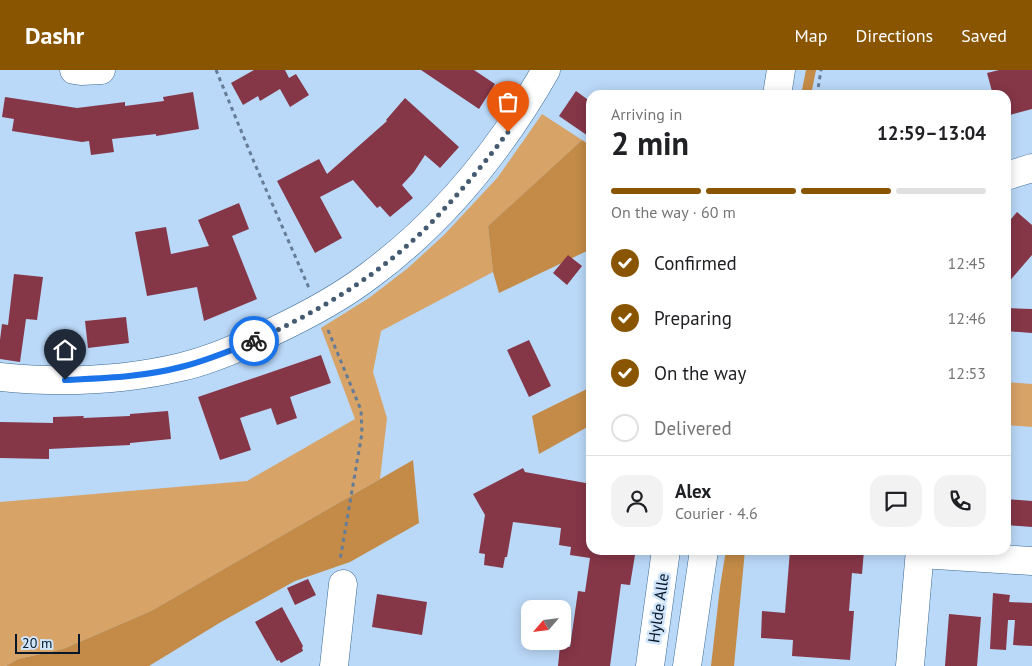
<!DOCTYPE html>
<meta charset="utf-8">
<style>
body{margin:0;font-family:"PT Sans",sans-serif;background:#f2f2f2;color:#202124;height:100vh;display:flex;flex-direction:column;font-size:19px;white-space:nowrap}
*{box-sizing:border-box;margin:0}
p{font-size:16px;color:#757577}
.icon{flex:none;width:28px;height:28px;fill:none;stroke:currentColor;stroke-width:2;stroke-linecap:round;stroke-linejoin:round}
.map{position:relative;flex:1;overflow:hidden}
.sheet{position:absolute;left:586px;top:20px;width:425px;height:465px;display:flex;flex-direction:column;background:#fff;border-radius:15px;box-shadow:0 2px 12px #0003}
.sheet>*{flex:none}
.needle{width:32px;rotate:242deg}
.controls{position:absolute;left:521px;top:530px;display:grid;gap:10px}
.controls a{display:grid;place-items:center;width:50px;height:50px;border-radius:10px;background:#fff;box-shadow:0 2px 12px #0003;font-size:25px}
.scale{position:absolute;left:15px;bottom:12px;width:65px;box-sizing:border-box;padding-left:5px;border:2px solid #04172a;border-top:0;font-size:14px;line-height:18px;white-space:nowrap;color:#04172a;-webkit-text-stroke:4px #d0e4f9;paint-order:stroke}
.pin{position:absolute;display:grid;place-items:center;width:42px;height:42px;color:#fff;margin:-51px -21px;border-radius:50% 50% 50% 0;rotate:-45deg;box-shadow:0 0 5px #0007}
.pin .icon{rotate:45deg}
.courier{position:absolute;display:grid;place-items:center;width:50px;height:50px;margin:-25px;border:4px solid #1a73e8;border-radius:50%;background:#fff;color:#222;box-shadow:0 1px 6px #0007}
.summary em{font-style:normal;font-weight:800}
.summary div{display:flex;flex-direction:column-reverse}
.summary{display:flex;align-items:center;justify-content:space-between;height:85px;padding:0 25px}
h1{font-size:32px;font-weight:800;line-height:38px}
.bar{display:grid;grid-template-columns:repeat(4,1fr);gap:8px 5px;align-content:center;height:60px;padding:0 25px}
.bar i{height:6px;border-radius:4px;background:#e0e0e0}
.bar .active{background:#895500}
.bar p{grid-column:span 4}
.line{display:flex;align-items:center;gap:12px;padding:0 25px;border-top:1px solid #e0e0e0}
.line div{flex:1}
.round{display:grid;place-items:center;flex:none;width:52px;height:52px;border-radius:15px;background:#f2f2f2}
ol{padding:0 25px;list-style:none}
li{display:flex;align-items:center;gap:15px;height:55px}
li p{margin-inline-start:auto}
li .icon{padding:5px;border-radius:50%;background:#895500;color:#fff;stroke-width:4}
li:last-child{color:#757577}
li i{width:28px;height:28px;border:2px solid #e0e0e0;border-radius:50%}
header{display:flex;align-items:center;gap:30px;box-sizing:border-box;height:70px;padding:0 25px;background:#895500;color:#fff}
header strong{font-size:24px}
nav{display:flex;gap:28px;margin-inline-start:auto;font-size:18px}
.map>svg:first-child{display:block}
.green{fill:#d7a367}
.forest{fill:#c38b47}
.building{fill:#853647}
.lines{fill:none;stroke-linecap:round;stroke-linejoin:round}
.minor-casing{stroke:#386896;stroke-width:29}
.path{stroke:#647c96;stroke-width:3;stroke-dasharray:4 4;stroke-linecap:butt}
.minor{stroke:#fff;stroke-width:28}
.done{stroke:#445b72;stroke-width:5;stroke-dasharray:0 9}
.route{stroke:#1a73e8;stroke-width:6}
.labels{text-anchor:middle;stroke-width:5;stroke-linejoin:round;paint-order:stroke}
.street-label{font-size:16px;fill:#04172a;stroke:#d0e4f9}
</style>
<header>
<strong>Dashr</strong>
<nav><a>Map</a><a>Directions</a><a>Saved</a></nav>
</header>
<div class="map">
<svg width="1032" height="596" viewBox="0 0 1032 596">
<rect width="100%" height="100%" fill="#bad8f8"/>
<g class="green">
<polygon points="542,44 582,70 488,156 493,202 381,261 373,302 387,348 380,409 151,541 63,579 18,589 6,596 0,596 0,432 247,411 355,349 321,258 369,228 408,198 444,165 498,107"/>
<polygon points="1006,312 1032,314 1032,357 1006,355"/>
</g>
<g class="forest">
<polygon points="806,0 816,0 811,25 801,25"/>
<polygon points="582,70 591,76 591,179 499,223 493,202 488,156"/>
<polygon points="591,317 591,355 539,384 532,346"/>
<polygon points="413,390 419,453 350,492 295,511 221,552 149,596 6,596 18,589 63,579 151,541"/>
<polygon points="726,480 745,480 734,596 711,596 720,517"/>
</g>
<g class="building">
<polygon points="254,0 285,0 289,8 296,4 309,25 290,37 280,19 260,31 258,26 243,35 231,13"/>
<polygon points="421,0 474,0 495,14 479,39"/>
<polygon points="999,0 1032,0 1032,39 1006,46 1006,25 993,25 987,3"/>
<polygon points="576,21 591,32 591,68 559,46"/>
<polygon points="193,22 199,59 156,66 156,64 112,69 114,82 91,85 89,71 82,72 12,61 14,49 2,47 5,27 77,38 125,32 125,36 164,31 163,27"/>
<polygon points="405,28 459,77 440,98 425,85 414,102 402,115 413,128 390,147 380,136 377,138 353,110 320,127 342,168 315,183 277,111 319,89 327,104 387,51 386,50"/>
<polygon points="239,133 249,159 232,166 257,229 204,251 197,217 147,226 135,162 166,157 171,184 209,176 198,150"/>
<polygon points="1017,142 1032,155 1032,185 1006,215 1006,155"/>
<polygon points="568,185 582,196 567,215 553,203"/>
<polygon points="14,204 43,207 37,250 26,249 20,292 0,289 0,270 2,254 8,255"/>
<polygon points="1006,238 1032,239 1032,263 1006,261"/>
<polygon points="126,247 129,273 88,278 85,251"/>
<polygon points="529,270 551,316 529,327 507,280"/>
<polygon points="321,285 331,313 290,327 297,348 277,355 271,338 240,348 251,380 220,390 198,327"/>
<polygon points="168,341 171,369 130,373 130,375 49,379 49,389 0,388 0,352 53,353 53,347 84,346 83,348 130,346 130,344"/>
<polygon points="523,398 525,402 591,414 591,481 591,480 606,480 635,485 630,515 621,514 610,596 558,596 560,576 570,577 578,521 585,522 590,488 570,485 571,477 559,475 561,458 513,452 507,487 505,487 503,498 484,495 485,484 479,483 485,445 473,424"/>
<polygon points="1006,429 1032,431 1032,457 1006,455"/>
<polygon points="790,480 864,480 862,504 852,503 849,541 854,541 850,590 792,586 793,570 761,568 762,541 785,543"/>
<polygon points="308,509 316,525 295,535 287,518"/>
<polygon points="993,523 1010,525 1009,532 1032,533 1032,576 1013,575 1015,550 1008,550 1006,580 990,579"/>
<polygon points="377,524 427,532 422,565 372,557"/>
<polygon points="282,537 303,576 302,578 303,581 281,593 279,590 277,591 255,552"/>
<polygon points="949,544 981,547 977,596 945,596"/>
</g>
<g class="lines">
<g class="minor-casing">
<g id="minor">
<polyline points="74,0 81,1 101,0"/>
<polyline points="777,25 781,0"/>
<polyline points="1006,106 1032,98"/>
<path d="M 0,307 C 59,313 122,311 181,297 C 212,290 243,276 272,262 C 306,246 340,228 370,205 C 443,151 501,79 546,0"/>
<polyline points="920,484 1032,491"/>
<polyline points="334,596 343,514"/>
<polyline points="650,596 666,480"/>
<polyline points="687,596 704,480"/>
<polyline points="910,596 920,480"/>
</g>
</g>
<g class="path">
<polyline points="216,0 254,92 309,218"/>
<polyline points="817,25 821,0"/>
<polyline points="328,260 361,340 362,363 340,490"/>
</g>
<use href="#minor" class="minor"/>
</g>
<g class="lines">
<path class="done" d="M 254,271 C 318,242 380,205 430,154 C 458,125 484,94 508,62"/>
<path class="route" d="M 65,310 C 104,308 143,307 181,297 C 206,291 230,281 254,271"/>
</g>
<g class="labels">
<g class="street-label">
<text transform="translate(658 538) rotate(-82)" y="6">Hylde Alle</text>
</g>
</g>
</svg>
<div class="controls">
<a><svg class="needle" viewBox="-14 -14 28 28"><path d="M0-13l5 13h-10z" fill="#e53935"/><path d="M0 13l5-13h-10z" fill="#757577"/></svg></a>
</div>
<div class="scale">20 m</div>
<div class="pin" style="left:508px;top:62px;background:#ea580c"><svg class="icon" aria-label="bag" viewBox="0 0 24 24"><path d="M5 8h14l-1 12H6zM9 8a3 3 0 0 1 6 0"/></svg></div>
<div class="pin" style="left:65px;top:310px;background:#1f2937"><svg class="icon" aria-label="home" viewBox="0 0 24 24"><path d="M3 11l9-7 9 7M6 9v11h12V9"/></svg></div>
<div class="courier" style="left:254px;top:271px"><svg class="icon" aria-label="bike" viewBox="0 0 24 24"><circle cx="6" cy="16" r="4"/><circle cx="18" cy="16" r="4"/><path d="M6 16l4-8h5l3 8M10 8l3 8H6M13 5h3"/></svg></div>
<section class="sheet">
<div class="summary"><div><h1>2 min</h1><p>Arriving in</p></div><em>12:59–13:04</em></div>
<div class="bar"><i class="active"></i><i class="active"></i><i class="active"></i><i></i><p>On the way · 60 m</p></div>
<ol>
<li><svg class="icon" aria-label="check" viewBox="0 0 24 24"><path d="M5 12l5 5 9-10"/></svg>Confirmed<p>12:45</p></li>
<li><svg class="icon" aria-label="check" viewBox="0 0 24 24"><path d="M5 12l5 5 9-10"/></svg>Preparing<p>12:46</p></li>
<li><svg class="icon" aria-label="check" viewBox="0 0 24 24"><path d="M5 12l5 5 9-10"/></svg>On the way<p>12:53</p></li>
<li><i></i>Delivered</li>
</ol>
<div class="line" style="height:90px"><a class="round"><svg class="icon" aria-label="person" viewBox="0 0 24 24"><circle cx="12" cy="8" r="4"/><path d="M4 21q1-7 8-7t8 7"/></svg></a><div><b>Alex</b><p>Courier · 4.6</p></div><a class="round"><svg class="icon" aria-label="chat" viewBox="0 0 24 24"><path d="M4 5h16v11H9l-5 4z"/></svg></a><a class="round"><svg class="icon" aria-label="phone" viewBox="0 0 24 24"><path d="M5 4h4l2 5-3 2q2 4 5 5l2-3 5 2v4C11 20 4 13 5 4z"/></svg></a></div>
</section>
</div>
